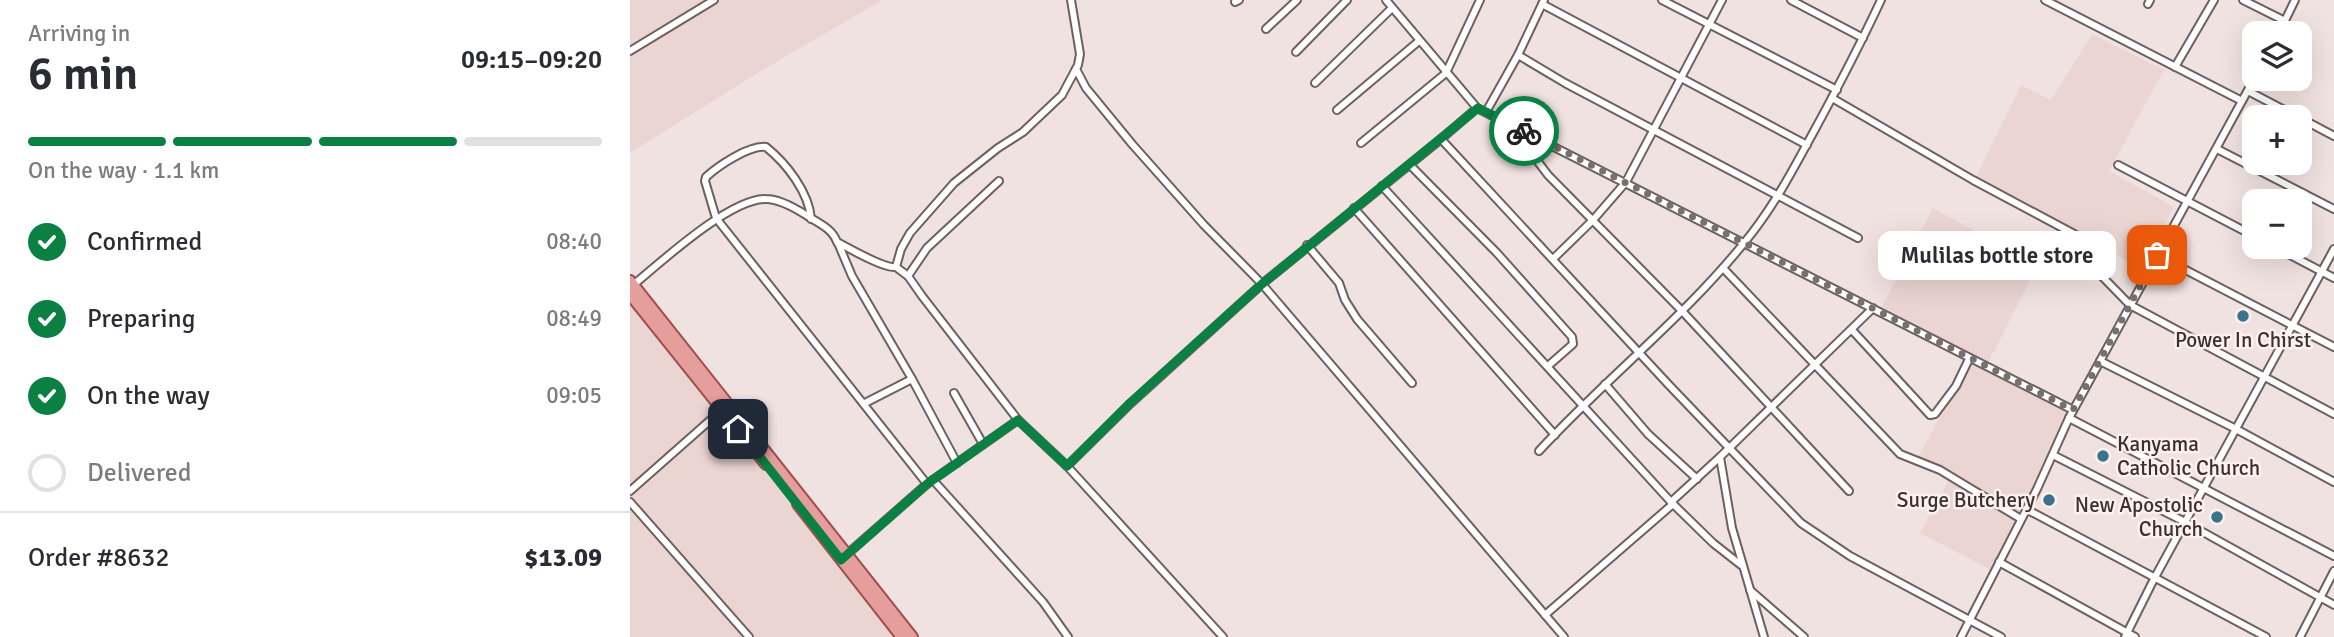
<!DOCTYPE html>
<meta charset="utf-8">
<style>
body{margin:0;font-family:Signika,sans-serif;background:#f2f2f3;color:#2b2b33;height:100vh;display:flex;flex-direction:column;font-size:26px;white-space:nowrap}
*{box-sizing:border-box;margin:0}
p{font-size:23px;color:#7c7c81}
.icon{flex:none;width:38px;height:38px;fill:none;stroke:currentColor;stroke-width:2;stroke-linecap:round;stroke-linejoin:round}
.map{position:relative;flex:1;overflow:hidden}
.side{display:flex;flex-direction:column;background:#fff;width:630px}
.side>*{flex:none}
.fabs{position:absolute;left:1612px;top:21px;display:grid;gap:14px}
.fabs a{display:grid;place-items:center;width:70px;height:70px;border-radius:14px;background:#fff;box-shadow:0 7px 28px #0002;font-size:35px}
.pin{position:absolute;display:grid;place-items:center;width:60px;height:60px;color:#fff;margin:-30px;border-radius:14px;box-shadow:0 4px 10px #0006}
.courier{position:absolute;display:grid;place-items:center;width:70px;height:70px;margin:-35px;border:5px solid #0b8043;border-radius:50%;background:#fff;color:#222;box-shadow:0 2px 9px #0007}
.bubble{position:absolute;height:49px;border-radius:14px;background:#fff;box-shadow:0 7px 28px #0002;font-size:23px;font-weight:600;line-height:49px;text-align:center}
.summary em{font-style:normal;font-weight:600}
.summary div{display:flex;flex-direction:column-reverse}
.summary{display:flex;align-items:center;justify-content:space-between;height:119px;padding:0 28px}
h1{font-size:46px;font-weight:600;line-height:52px}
.bar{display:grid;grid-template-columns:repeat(4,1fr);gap:10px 7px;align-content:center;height:84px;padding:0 28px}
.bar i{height:9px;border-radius:5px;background:#e1e1e2}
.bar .selected{background:#0b8043}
.bar p{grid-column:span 4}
.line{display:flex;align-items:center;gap:18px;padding:0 28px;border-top:2px solid #e1e1e2}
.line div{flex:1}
ol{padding:0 28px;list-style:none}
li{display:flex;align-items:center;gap:21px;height:77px}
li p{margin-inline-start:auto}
li .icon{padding:7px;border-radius:50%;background:#0b8043;color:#fff;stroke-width:4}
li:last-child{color:#7c7c81}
li i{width:38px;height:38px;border:4px solid #e1e1e2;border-radius:50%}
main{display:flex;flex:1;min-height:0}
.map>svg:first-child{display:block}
.built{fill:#ebd5d2}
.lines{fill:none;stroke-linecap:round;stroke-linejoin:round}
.minor-casing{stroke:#6d6160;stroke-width:10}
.primary-casing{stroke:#9d4f4b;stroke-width:14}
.minor{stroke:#fff;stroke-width:6}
.primary{stroke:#e59e9b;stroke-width:10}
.done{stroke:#78706f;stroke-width:7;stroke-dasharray:0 12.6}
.route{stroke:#0b8043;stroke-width:9}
.poi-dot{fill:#39748c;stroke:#fdf0ee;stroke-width:2.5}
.labels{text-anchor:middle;stroke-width:5;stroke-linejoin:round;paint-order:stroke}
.poi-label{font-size:21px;fill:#383332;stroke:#fdf0ee;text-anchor:end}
</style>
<main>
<section class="side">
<div class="summary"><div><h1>6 min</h1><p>Arriving in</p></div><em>09:15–09:20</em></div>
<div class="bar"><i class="selected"></i><i class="selected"></i><i class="selected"></i><i></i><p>On the way · 1.1 km</p></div>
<ol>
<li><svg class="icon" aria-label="check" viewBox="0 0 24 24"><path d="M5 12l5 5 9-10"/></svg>Confirmed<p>08:40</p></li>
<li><svg class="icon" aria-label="check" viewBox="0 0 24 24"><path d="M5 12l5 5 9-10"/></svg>Preparing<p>08:49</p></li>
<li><svg class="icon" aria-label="check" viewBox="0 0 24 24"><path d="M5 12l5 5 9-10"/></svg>On the way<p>09:05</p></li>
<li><i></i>Delivered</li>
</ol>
<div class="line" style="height:91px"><div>Order #8632</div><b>$13.09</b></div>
</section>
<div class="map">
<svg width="1704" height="637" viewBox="0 0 1704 637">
<rect width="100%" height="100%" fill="#f0e2e1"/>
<g class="built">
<polygon points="0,0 252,0 131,71 0,153"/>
<polygon points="1462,34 1534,70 1479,171 1544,207 1512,268 1446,235 1346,177 1391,85 1421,100"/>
<polygon points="1303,208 1407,266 1357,365 1250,310"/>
<polygon points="0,280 274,637 0,637"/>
<polygon points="1340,362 1436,412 1365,572 1290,533 1318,481 1286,461"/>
</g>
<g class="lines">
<g class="minor-casing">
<g id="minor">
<polyline points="756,0 847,108"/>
<polyline points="1032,0 1207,90"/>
<polyline points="1161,0 1233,38"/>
<polyline points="1415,0 1612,101"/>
<polyline points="1613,0 1655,21"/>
<polyline points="605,2 609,0"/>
<polyline points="912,4 1177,145"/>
<polyline points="1518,4 1520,0"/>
<polyline points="636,29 667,0"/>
<polyline points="1649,33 1665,0"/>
<polyline points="0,51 84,0"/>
<polyline points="666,52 717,0"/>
<polyline points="888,55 935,83 1228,238"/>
<polyline points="1545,67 1584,0"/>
<polyline points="446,69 456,88 502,144 574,225 632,284 934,637"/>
<polyline points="685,83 762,8"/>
<polyline points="1618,91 1668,117"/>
<polyline points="1202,98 1343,180 1446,235 1462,266 1500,305 1704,414"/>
<polyline points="707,110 789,41"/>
<polyline points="856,112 888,55 914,0"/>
<polyline points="1670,118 1704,136"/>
<polyline points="892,131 896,146 918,175 1053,312 1219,491"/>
<polyline points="811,139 847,108 1443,410"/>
<polyline points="731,143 816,73 850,0"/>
<polyline points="1587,149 1704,209"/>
<polyline points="780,165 867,253 942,337 943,344 918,366"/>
<polyline points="1488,165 1624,236"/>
<polyline points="752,186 1041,502 1083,543 1111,565"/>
<polyline points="724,208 925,435"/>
<path d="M 181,219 C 179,192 156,163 136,147 C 119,145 88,166 76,177 L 75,181 L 86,218 L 297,484"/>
<polyline points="208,243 222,276 282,379 327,463"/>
<polyline points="677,245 709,283 715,300 727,319 782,383"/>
<polyline points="1645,247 1704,278"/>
<polyline points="1527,255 1704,347"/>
<polyline points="923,259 963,220 996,182 1092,0"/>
<polyline points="266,267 271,249 280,233 324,183 368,148 393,132 432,95 448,65 450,54 441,0"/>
<polyline points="1093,268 1270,454 1310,470 1391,519"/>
<polyline points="278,276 297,248 369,181"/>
<path d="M 2,286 C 30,263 100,198 136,199 C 149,199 165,208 176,215 C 188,223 202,228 207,242 C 220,249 255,269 266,267 L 278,276 L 292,296 L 388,420 L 437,466 L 593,637"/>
<polyline points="1222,330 1300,415 1305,414 1326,386 1339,359"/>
<polyline points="1470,361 1606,429 1704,482"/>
<polyline points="975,384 1018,434 1067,479"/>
<polyline points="324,393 353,444"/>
<polyline points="235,403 282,379"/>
<polyline points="1439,418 1704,556"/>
<path d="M 909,451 C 978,376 1059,314 1122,233 C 1146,202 1164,168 1183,133 C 1207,89 1230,45 1251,0"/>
<polyline points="1423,455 1555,522 1704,605"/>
<polyline points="437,466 501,403 632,284 811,139 1038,384 1171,523 1220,556 1371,637"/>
<polyline points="303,480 413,602 438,637"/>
<polyline points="0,491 94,408"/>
<polyline points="0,502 119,637"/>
<polyline points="1041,502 1090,457"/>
<polyline points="1396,509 1636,637"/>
<polyline points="215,556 297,484 388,420"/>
<polyline points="1369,562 1505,637"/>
<polyline points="1120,590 1174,637"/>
<polyline points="915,615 1043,504"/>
<polyline points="1134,637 1102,528 1090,457 1243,308"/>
<polyline points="1331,637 1407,489 1439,418 1624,79"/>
<polyline points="1495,637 1524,579 1704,249"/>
<polyline points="1670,637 1704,571"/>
</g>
</g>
<g class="primary-casing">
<g id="primary">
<polyline points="0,281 282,637"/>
<polyline points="0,294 136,464"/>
<polyline points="168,504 272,637"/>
</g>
</g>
<use href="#minor" class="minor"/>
<use href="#primary" class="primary"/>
</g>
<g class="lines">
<polyline class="done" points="894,131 1443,410 1527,255"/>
<polyline class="route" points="108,429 211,560 297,484 388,420 437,466 500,403 632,284 848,108 894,131"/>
</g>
<g class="poi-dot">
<circle cx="1613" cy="316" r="7"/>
<circle cx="1473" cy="456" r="7"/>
<circle cx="1419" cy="500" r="7"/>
<circle cx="1587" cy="517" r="7"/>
</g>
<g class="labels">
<g class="poi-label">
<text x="1613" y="347" text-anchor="middle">Power In Chirst</text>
<text x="1487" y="451" text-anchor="start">Kanyama<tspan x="1487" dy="24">Catholic Church</tspan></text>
<text x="1405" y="507">Surge Butchery</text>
<text x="1573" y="512">New Apostolic<tspan x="1573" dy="24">Church</tspan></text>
</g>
</g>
</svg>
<div class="fabs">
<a><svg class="icon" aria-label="layers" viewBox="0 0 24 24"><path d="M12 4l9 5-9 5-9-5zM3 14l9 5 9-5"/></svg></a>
<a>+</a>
<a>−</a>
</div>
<div class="pin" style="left:1527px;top:255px;background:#ea580c"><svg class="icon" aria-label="bag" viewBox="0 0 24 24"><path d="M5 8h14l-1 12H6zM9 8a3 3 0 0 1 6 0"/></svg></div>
<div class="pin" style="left:108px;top:429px;background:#1f2937"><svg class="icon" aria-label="home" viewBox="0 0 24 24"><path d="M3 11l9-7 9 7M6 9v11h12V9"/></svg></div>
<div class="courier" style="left:894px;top:131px"><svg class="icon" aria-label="bike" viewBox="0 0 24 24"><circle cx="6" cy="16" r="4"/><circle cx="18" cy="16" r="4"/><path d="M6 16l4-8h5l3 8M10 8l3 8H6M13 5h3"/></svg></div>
<div class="bubble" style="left:1248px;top:231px;width:238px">Mulilas bottle store</div>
</div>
</main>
